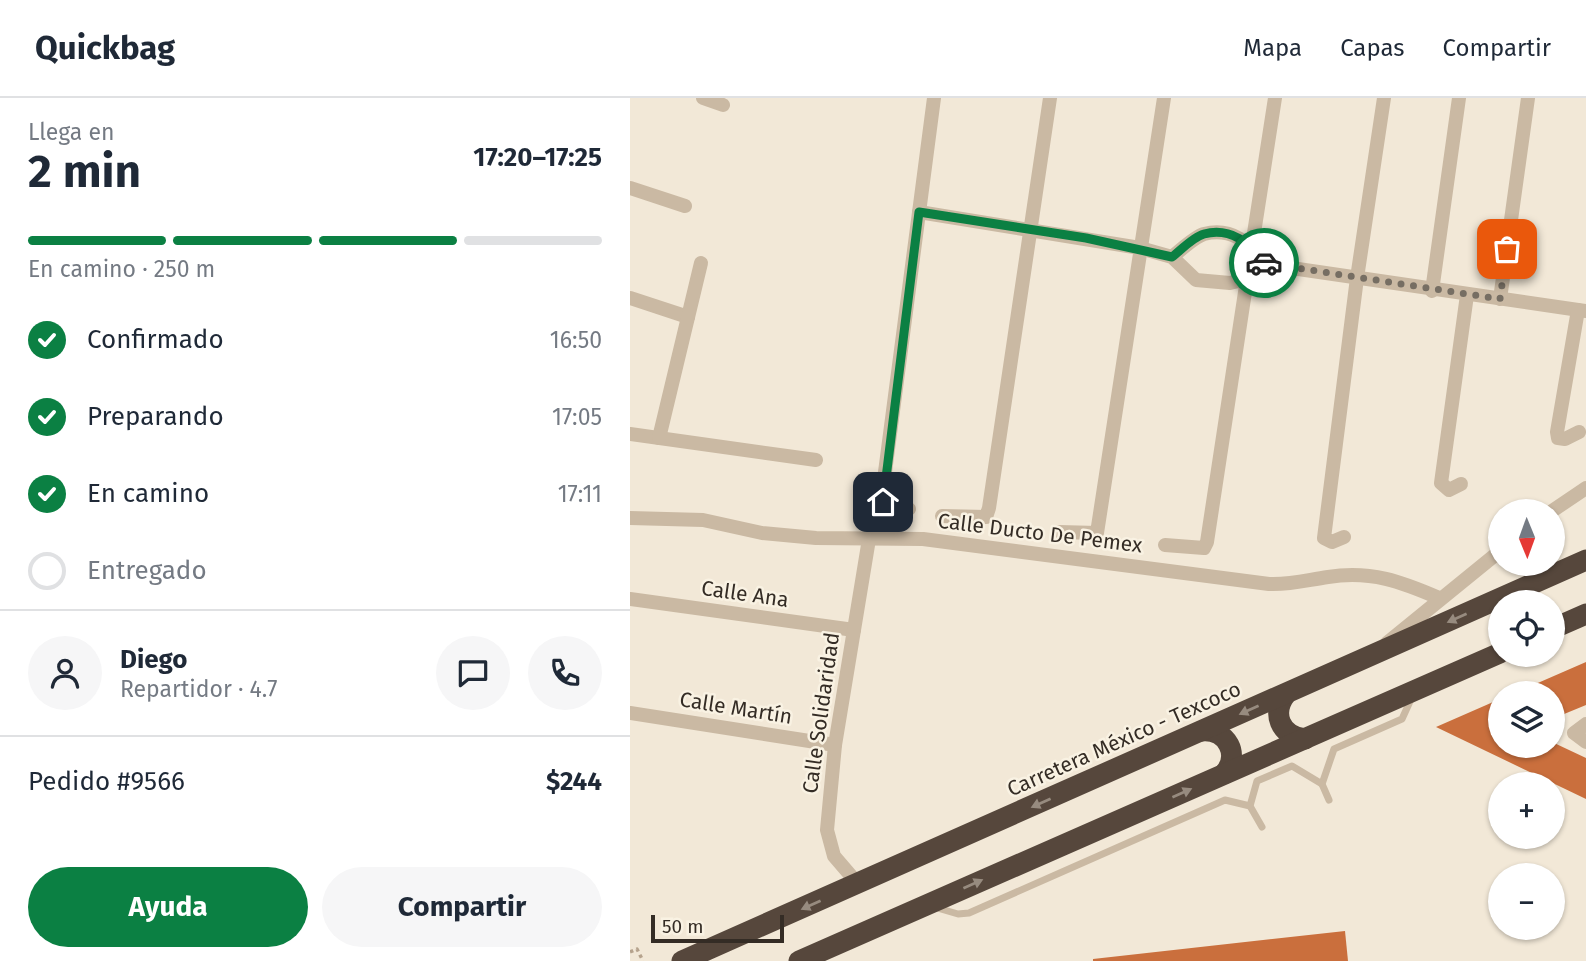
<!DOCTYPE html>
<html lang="es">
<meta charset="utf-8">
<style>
body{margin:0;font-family:"Fira Sans",sans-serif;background:#f6f6f7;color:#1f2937;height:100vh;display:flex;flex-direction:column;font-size:26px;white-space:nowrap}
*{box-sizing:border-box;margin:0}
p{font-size:23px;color:#747a83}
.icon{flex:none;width:38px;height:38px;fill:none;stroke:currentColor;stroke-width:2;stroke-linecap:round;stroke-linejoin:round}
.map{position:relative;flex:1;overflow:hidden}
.side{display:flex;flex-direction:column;background:#fff;width:630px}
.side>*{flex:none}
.needle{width:46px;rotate:179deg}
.tools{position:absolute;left:858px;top:401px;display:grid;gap:14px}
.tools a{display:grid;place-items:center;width:77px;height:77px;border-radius:50%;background:#fff;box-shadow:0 2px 5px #0004;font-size:35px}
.scale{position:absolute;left:21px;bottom:18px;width:133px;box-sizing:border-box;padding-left:7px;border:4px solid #342c25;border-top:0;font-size:19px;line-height:24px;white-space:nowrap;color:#342c25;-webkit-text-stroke:5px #f9f2e3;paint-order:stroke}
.pin{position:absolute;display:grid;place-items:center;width:60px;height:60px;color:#fff;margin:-30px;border-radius:14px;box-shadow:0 4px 10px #0006}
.courier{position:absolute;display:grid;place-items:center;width:70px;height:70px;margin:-35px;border:5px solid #0b8043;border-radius:50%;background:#fff;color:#222;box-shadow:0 2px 9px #0007}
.headline em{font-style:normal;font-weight:700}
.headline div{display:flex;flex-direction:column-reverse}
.headline{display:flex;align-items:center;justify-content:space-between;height:119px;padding:0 28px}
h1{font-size:46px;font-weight:700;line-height:52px}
.bar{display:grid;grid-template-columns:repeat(4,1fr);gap:10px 7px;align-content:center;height:84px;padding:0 28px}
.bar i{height:9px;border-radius:5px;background:#e0e1e3}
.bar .on{background:#0b8043}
.bar p{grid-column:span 4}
.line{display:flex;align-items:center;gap:18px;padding:0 28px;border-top:2px solid #e0e1e3}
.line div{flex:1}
.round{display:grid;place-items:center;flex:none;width:74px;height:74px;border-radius:37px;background:#f6f6f7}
ol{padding:0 28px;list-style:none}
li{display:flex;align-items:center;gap:21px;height:77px}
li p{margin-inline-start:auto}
li .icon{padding:7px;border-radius:50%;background:#0b8043;color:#fff;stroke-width:4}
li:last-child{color:#747a83}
li i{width:38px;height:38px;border:4px solid #e0e1e3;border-radius:50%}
.button{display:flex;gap:14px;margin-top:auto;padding:14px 28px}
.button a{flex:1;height:80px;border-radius:42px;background:#0b8043;color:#fff;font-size:28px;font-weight:700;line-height:80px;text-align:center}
.button a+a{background:#f6f6f7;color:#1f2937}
header{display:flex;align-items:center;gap:42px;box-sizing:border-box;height:98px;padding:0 35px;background:#fff;border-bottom:2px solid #e0e1e3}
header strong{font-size:33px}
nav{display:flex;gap:38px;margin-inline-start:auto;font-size:24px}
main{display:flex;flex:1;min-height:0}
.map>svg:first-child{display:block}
.building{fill:#ca6f3d}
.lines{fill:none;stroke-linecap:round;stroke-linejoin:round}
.path{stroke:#b6a38d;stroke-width:3.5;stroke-dasharray:3.5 3.5;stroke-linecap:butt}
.lane{stroke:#cab9a3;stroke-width:7}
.street{stroke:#cab9a3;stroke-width:14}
.highway{stroke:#56473c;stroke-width:21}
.oneway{fill:#978b7f}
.done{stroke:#766e63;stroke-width:7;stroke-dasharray:0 12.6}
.route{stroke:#0b8043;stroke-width:9}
.labels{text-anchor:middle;stroke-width:5;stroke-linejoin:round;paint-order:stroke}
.street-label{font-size:21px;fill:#342c25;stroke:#f9f2e3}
</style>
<header>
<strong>Quickbag</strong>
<nav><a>Mapa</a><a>Capas</a><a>Compartir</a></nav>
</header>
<main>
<section class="side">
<div class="headline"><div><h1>2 min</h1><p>Llega en</p></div><em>17:20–17:25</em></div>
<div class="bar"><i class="on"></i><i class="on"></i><i class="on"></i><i></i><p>En camino · 250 m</p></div>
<ol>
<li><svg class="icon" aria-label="check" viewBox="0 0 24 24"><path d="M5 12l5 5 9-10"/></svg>Confirmado<p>16:50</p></li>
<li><svg class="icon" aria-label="check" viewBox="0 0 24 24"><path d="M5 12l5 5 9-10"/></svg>Preparando<p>17:05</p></li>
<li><svg class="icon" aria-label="check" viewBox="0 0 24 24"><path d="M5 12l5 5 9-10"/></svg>En camino<p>17:11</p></li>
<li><i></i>Entregado</li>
</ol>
<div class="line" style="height:126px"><a class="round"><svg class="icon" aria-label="person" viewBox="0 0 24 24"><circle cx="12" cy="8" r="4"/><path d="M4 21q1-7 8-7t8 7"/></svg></a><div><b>Diego</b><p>Repartidor · 4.7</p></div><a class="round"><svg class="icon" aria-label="chat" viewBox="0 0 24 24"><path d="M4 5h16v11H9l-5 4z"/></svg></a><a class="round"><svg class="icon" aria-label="phone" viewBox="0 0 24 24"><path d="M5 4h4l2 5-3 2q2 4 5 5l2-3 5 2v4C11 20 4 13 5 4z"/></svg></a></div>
<div class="line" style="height:91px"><div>Pedido #9566</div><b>$244</b></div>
<div class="button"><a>Ayuda</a><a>Compartir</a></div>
</section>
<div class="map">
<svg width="956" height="863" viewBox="0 0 956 863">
<rect width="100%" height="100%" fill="#f2e8d7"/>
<g class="building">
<polygon points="956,564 956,607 922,621 922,595 885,595"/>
<polygon points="870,601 870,648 922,648 922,644 956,660 956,701 806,629"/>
<polygon points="715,833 718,863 463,863 463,861"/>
</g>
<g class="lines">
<polyline class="path" points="0,854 7,851 13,863"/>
<g class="lane">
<polyline points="692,686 704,651 772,621 782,599"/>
<polyline points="632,729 620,708 627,683 662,668 692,686 699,702"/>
<polyline points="304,809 328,816 339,815 595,702 620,708"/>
</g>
<g class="street">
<polyline points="73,0 93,7"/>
<polyline points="0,90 55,108"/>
<polyline points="289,114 510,150 542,159 566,182 600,185 617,181 634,166"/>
<polyline points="622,148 645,0"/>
<path d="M 542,159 C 551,152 564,139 574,136 C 601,129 621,145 634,166 L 956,213"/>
<polyline points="802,193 829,0"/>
<polyline points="0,200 58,219"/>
<polyline points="870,201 898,0"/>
<polyline points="948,212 927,334 928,340 935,341 949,334"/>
<polyline points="0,336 186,362"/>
<polyline points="29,340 71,165"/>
<polyline points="831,386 819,392 811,385 837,197"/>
<polyline points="279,411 253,404 252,397 304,0"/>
<polyline points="922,413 956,390"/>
<polyline points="312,418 356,419 359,410 420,0"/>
<path d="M 0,420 L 73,422 L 132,435 L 186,440 L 293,441 L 639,486 C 661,487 677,482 698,479 C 741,472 772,484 809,500"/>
<polyline points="429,434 467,435 534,0"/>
<polyline points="714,439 702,444 694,440 727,180 754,0"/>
<polyline points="535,447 574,450 577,444 617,181"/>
<polyline points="0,501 224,532"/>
<polyline points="757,545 870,453"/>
<polyline points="0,615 205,647"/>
<polyline points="956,626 944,635 956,644"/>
<polyline points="228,786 204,758 197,732 205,647 239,441"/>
</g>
<g class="highway">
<polyline points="922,531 956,516"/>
<path d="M 656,596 C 641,615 650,638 675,641"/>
<path d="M 572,633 C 597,631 611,657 594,676"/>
<polyline points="52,863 956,462"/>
<polyline points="169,863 870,555"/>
</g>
</g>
<defs><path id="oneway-solid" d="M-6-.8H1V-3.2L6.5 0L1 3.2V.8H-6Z" transform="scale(1.75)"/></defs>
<g class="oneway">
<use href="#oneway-solid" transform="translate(827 520) rotate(156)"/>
<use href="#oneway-solid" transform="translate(619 612) rotate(156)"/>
<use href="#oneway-solid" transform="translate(552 695) rotate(-24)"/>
<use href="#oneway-solid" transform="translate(411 705) rotate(156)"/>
<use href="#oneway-solid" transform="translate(343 786) rotate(-24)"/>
<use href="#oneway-solid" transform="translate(181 807) rotate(156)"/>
</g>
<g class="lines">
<polyline class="done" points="634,165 870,201 877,151"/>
<path class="route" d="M 253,404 L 289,114 L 456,140 L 542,159 C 551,152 563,139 574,136 C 600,129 621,145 634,165"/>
</g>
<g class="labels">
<g class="street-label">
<text transform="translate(410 435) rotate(7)" y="7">Calle Ducto De Pemex</text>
<text transform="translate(115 496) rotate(8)" y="7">Calle Ana</text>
<text transform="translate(106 610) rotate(9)" y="7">Calle Martín</text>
<text transform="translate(191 615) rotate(-82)" y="7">Calle Solidaridad</text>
<text transform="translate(494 641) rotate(-24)" y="7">Carretera México - Texcoco</text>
</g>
</g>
</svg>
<div class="tools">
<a><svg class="needle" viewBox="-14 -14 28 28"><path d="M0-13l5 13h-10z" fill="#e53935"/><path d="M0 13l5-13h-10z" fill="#747a83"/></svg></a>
<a><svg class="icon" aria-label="locate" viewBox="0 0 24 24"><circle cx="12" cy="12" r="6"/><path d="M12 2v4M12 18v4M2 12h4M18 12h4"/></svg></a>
<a><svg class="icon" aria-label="layers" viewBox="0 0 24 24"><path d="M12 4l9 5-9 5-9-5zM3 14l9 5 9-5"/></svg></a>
<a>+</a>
<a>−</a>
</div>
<div class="scale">50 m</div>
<div class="pin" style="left:877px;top:151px;background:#ea580c"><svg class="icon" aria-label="bag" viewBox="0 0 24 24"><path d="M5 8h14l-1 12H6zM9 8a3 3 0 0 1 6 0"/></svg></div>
<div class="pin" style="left:253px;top:404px;background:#1f2937"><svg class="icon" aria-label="home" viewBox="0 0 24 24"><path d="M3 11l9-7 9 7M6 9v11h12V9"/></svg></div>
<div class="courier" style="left:634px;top:165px"><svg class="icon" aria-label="car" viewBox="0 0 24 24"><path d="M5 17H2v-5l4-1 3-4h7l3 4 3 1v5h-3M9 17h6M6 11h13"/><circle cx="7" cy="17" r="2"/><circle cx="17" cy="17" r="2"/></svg></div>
</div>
</main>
